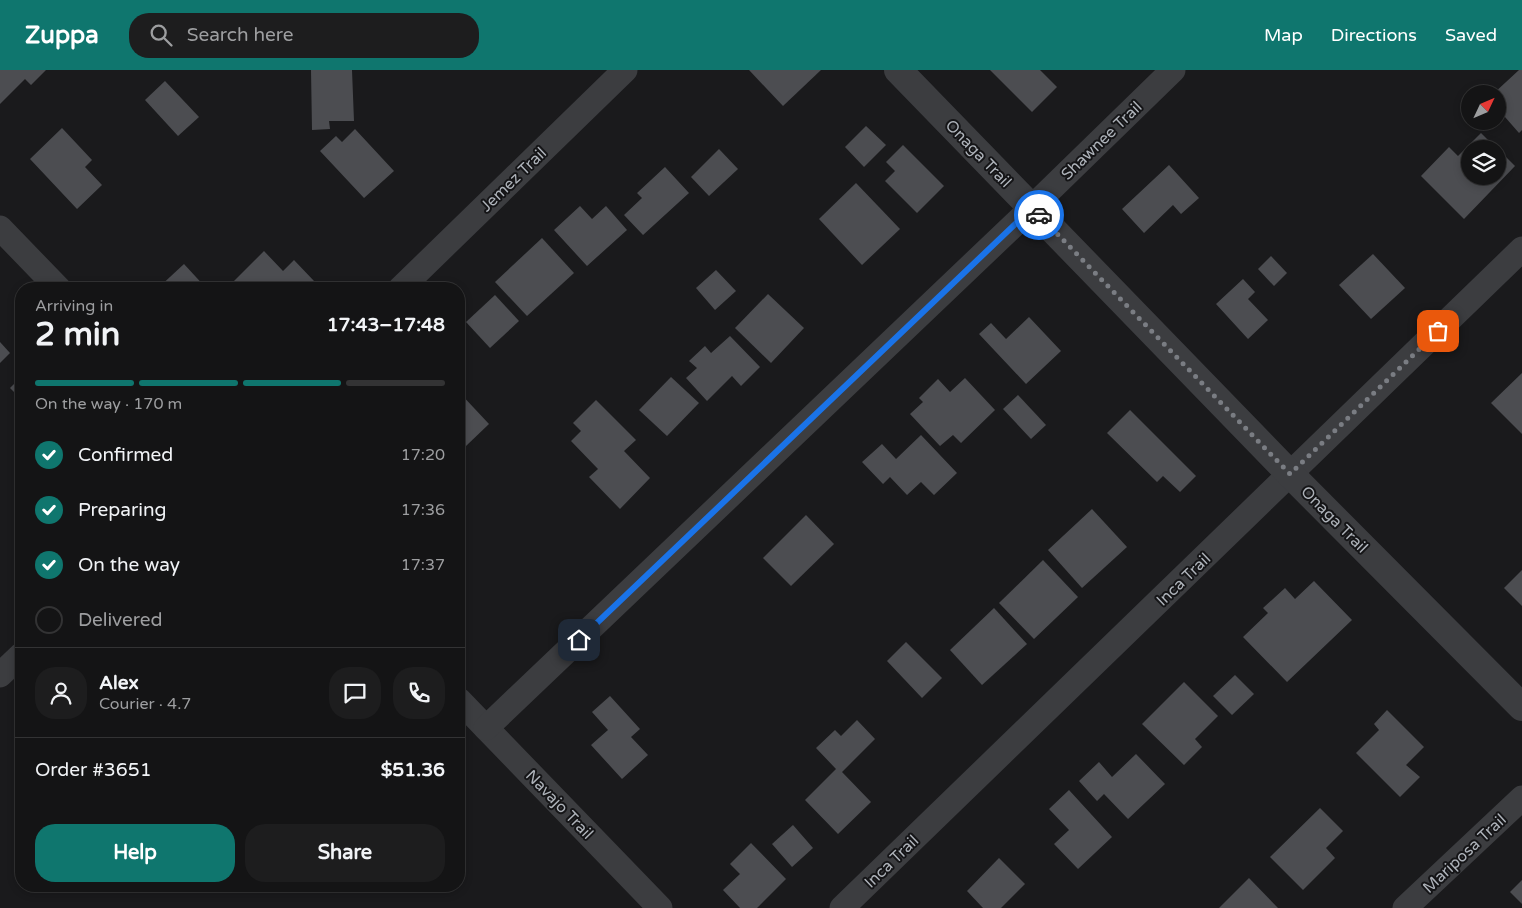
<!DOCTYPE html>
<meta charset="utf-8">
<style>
body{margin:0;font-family:"Varela Round",sans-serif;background:#1d1d1e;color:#f1f3f6;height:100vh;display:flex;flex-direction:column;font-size:19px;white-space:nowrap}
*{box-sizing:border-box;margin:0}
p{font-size:16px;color:#9d9ea0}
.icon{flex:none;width:28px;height:28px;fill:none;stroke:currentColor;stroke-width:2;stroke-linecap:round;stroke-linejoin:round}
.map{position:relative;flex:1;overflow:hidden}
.sheet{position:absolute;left:15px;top:212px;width:450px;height:610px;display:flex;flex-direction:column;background:#141415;border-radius:20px;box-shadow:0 2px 8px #0003,0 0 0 1px #333334}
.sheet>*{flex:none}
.needle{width:32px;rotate:46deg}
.controls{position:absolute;left:1461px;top:15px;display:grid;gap:10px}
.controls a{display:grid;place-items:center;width:45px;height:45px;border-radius:50%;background:#141415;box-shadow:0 2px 8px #0003,0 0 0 1px #333334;font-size:25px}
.pin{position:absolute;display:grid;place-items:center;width:42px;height:42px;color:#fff;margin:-21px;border-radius:10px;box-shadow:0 2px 8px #0006}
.courier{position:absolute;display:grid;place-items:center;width:50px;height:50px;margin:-25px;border:4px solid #1a73e8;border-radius:50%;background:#fff;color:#222;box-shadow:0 1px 6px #0007}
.headline em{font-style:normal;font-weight:700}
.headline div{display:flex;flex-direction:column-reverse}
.headline{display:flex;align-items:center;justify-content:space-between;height:85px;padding:0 20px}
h1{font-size:32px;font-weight:700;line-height:38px}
.bar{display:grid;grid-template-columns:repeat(4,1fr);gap:8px 5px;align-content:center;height:60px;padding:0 20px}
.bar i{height:6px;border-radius:4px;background:#333334}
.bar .current{background:#0f766e}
.bar p{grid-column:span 4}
.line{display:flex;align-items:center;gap:12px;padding:0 20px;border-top:1px solid #333334}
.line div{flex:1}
.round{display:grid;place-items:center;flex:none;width:52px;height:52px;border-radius:20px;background:#1d1d1e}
ol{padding:0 20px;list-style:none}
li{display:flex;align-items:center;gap:15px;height:55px}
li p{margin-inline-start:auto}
li .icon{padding:5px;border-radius:50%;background:#0f766e;color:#fff;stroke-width:4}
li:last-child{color:#9d9ea0}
li i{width:28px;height:28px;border:2px solid #333334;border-radius:50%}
.action{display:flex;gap:10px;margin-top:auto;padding:10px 20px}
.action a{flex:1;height:58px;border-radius:20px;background:#0f766e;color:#fff;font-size:20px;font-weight:700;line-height:58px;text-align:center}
.action a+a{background:#1d1d1e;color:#f1f3f6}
header{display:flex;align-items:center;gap:30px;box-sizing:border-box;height:70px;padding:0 25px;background:#0f766e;color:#fff}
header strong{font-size:24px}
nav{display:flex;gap:28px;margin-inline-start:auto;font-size:18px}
.search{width:350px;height:45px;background:#1d1d1e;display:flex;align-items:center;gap:12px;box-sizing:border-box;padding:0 18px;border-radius:20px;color:#9d9ea0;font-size:19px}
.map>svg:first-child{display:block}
.building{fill:#4c4d51}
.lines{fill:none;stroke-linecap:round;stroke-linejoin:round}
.minor{stroke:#3c3d40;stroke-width:25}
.tertiary{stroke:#3c3d40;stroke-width:28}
.done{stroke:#7a7d83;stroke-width:5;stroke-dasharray:0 9}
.route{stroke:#1a73e8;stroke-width:6}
.labels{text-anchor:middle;stroke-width:4;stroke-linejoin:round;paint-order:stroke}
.street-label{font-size:16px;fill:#aeb3ba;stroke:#151517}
</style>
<header>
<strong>Zuppa</strong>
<div class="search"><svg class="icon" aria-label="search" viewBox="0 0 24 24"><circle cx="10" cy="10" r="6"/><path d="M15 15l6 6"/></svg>Search here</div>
<nav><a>Map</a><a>Directions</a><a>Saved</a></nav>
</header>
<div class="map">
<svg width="1522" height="838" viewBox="0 0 1522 838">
<rect width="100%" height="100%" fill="#1a1a1c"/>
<g class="building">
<polygon points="0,0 46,0 31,15 25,9 0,34"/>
<polygon points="311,0 352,0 354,51 329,51 330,59 312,60"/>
<polygon points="749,0 821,0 783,36"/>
<polygon points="990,0 1040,0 1057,17 1032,42"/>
<polygon points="1519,0 1522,0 1522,60 1519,63 1498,39 1498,24 1493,24"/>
<polygon points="165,11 199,47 178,66 145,30"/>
<polygon points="866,56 886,75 864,97 845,77"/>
<polygon points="62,58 92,90 85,97 102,115 77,139 30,89"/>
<polygon points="355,59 394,101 364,128 320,81 336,66 342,72"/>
<polygon points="1481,63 1497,79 1470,79 1470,106 1498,106 1498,79 1515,96 1464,149 1421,106 1449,77 1458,86"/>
<polygon points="903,75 944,116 917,143 885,111 895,101 886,92"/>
<polygon points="719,79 738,99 709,126 691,107"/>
<polygon points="1169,95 1199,128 1181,144 1173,135 1144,163 1122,139"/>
<polygon points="665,97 689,123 643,165 624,145 642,128 637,123"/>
<polygon points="856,113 900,159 862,195 819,149"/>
<polygon points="580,136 592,149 606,136 627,160 587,196 554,160"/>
<polygon points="542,168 574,203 527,246 495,212"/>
<polygon points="264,181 283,201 294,190 314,211 305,219 285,219 279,212 272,219 236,219 231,214"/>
<polygon points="1373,184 1405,218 1371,249 1339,215"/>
<polygon points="1271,186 1287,203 1274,216 1258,199"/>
<polygon points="184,194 207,219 157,219"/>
<polygon points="716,200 736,221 715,240 696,218"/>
<polygon points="1243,209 1255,222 1248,229 1268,250 1248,269 1216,234"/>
<polygon points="768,224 804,258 771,293 735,258"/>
<polygon points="495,225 519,251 490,278 466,252"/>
<polygon points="1029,247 1061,281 1026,314 979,264 991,253 1006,269"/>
<polygon points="730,266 760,297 741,316 732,306 707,331 686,308 697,298 689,291 705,276 711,283"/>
<polygon points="0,272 10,283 0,293"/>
<polygon points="1522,303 1522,364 1491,333"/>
<polygon points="21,307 21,329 10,318"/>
<polygon points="671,307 699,333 667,366 639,340"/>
<polygon points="965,308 995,340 961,373 953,365 940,376 910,344 923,332 919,328 938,309 950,322"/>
<polygon points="459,322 489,354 466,376 459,368"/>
<polygon points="1018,325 1046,355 1031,369 1003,339"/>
<polygon points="596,330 636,370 624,381 650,408 620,439 589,407 598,399 571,371 581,361 573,353"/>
<polygon points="1130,340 1196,406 1180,422 1163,406 1157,412 1107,363"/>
<polygon points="921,365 957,403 934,425 921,412 907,425 890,407 883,414 862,392 882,374 896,389"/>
<polygon points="1092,439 1127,477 1082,518 1048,480"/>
<polygon points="806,445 834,474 791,516 763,488"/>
<polygon points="1043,490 1078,527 1034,569 999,533"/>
<polygon points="1522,500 1522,536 1504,518"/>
<polygon points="1314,511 1352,550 1287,612 1243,567 1268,543 1263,538 1285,518 1295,529"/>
<polygon points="994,538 1027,574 982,615 950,580"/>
<polygon points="906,572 942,608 922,628 887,591"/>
<polygon points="1235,605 1254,624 1232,645 1213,626"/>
<polygon points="1184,612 1218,646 1195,669 1202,677 1184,695 1142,654"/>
<polygon points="610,626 640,659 631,667 648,685 622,709 591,675 608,660 592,642"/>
<polygon points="1387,640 1424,677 1406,695 1420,707 1400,727 1356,683 1379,660 1374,654"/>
<polygon points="857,650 875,669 842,702 871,732 838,764 805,730 836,699 816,678 835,660 841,666"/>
<polygon points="1136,684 1165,714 1128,749 1104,724 1097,731 1079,711 1099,692 1112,707"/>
<polygon points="1069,720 1112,767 1078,799 1054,774 1069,760 1049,739"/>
<polygon points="1320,738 1343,761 1326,778 1335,788 1303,820 1270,787"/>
<polygon points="793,755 813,778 792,797 772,774"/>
<polygon points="751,773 786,809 757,838 740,838 723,820 740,804 730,794"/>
<polygon points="999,788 1025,814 1001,838 983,838 967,821"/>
<polygon points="1249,808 1278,838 1219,838"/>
<polygon points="1522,810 1522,834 1510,822"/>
</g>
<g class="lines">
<g class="minor">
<polyline points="0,158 59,219"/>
<polyline points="400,219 625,0"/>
<polyline points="0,605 21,585"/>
<polyline points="459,630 660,838"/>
<polyline points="486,658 1018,151 1173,0"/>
<polyline points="842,838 1522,179"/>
<polyline points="1405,838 1522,728"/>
</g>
<polyline class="tertiary" points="898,0 1290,404 1522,637"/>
</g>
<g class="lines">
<polyline class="done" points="1039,145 1290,404 1438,261"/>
<polyline class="route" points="579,570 1032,138 1039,145"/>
</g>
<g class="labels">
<g class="street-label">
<text transform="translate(1101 70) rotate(-44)" y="6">Shawnee Trail</text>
<text transform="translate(979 83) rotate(46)" y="6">Onaga Trail</text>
<text transform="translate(513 109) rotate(-44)" y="6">Jemez Trail</text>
<text transform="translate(1335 449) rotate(45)" y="6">Onaga Trail</text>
<text transform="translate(1183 509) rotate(-44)" y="6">Inca Trail</text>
<text transform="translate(560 734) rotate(46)" y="6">Navajo Trail</text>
<text transform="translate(1464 783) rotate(-43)" y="6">Mariposa Trail</text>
<text transform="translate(891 791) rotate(-44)" y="6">Inca Trail</text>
</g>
</g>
</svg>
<div class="controls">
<a><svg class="needle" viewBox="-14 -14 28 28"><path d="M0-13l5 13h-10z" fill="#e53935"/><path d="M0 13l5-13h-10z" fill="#9d9ea0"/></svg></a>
<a><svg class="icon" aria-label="layers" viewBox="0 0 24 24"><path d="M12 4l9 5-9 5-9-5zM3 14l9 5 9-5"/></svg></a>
</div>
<div class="pin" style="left:1438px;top:261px;background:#ea580c"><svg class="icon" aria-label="bag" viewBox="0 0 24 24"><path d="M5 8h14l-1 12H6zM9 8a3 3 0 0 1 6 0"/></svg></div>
<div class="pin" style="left:579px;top:570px;background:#1f2937"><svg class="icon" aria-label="home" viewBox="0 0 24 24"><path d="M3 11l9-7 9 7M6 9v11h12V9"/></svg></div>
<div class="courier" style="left:1039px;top:145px"><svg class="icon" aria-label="car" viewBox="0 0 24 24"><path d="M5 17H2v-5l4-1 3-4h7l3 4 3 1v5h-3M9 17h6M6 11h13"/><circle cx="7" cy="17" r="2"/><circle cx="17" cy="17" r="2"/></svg></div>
<section class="sheet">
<div class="headline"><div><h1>2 min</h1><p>Arriving in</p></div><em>17:43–17:48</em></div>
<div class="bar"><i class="current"></i><i class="current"></i><i class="current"></i><i></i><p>On the way · 170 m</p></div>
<ol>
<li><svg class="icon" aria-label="check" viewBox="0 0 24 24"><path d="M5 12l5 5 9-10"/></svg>Confirmed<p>17:20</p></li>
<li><svg class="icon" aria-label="check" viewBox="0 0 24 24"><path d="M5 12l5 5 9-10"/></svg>Preparing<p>17:36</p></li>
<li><svg class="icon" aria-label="check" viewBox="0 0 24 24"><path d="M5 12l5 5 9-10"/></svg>On the way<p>17:37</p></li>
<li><i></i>Delivered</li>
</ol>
<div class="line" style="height:90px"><a class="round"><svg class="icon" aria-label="person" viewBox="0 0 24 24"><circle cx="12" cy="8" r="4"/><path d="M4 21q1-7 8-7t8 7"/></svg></a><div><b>Alex</b><p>Courier · 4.7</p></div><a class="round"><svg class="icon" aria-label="chat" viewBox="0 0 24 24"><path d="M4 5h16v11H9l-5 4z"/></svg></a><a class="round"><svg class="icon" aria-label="phone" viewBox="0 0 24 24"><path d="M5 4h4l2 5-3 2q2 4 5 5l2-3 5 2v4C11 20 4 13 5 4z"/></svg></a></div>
<div class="line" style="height:65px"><div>Order #3651</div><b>$51.36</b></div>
<div class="action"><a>Help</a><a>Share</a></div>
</section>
</div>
